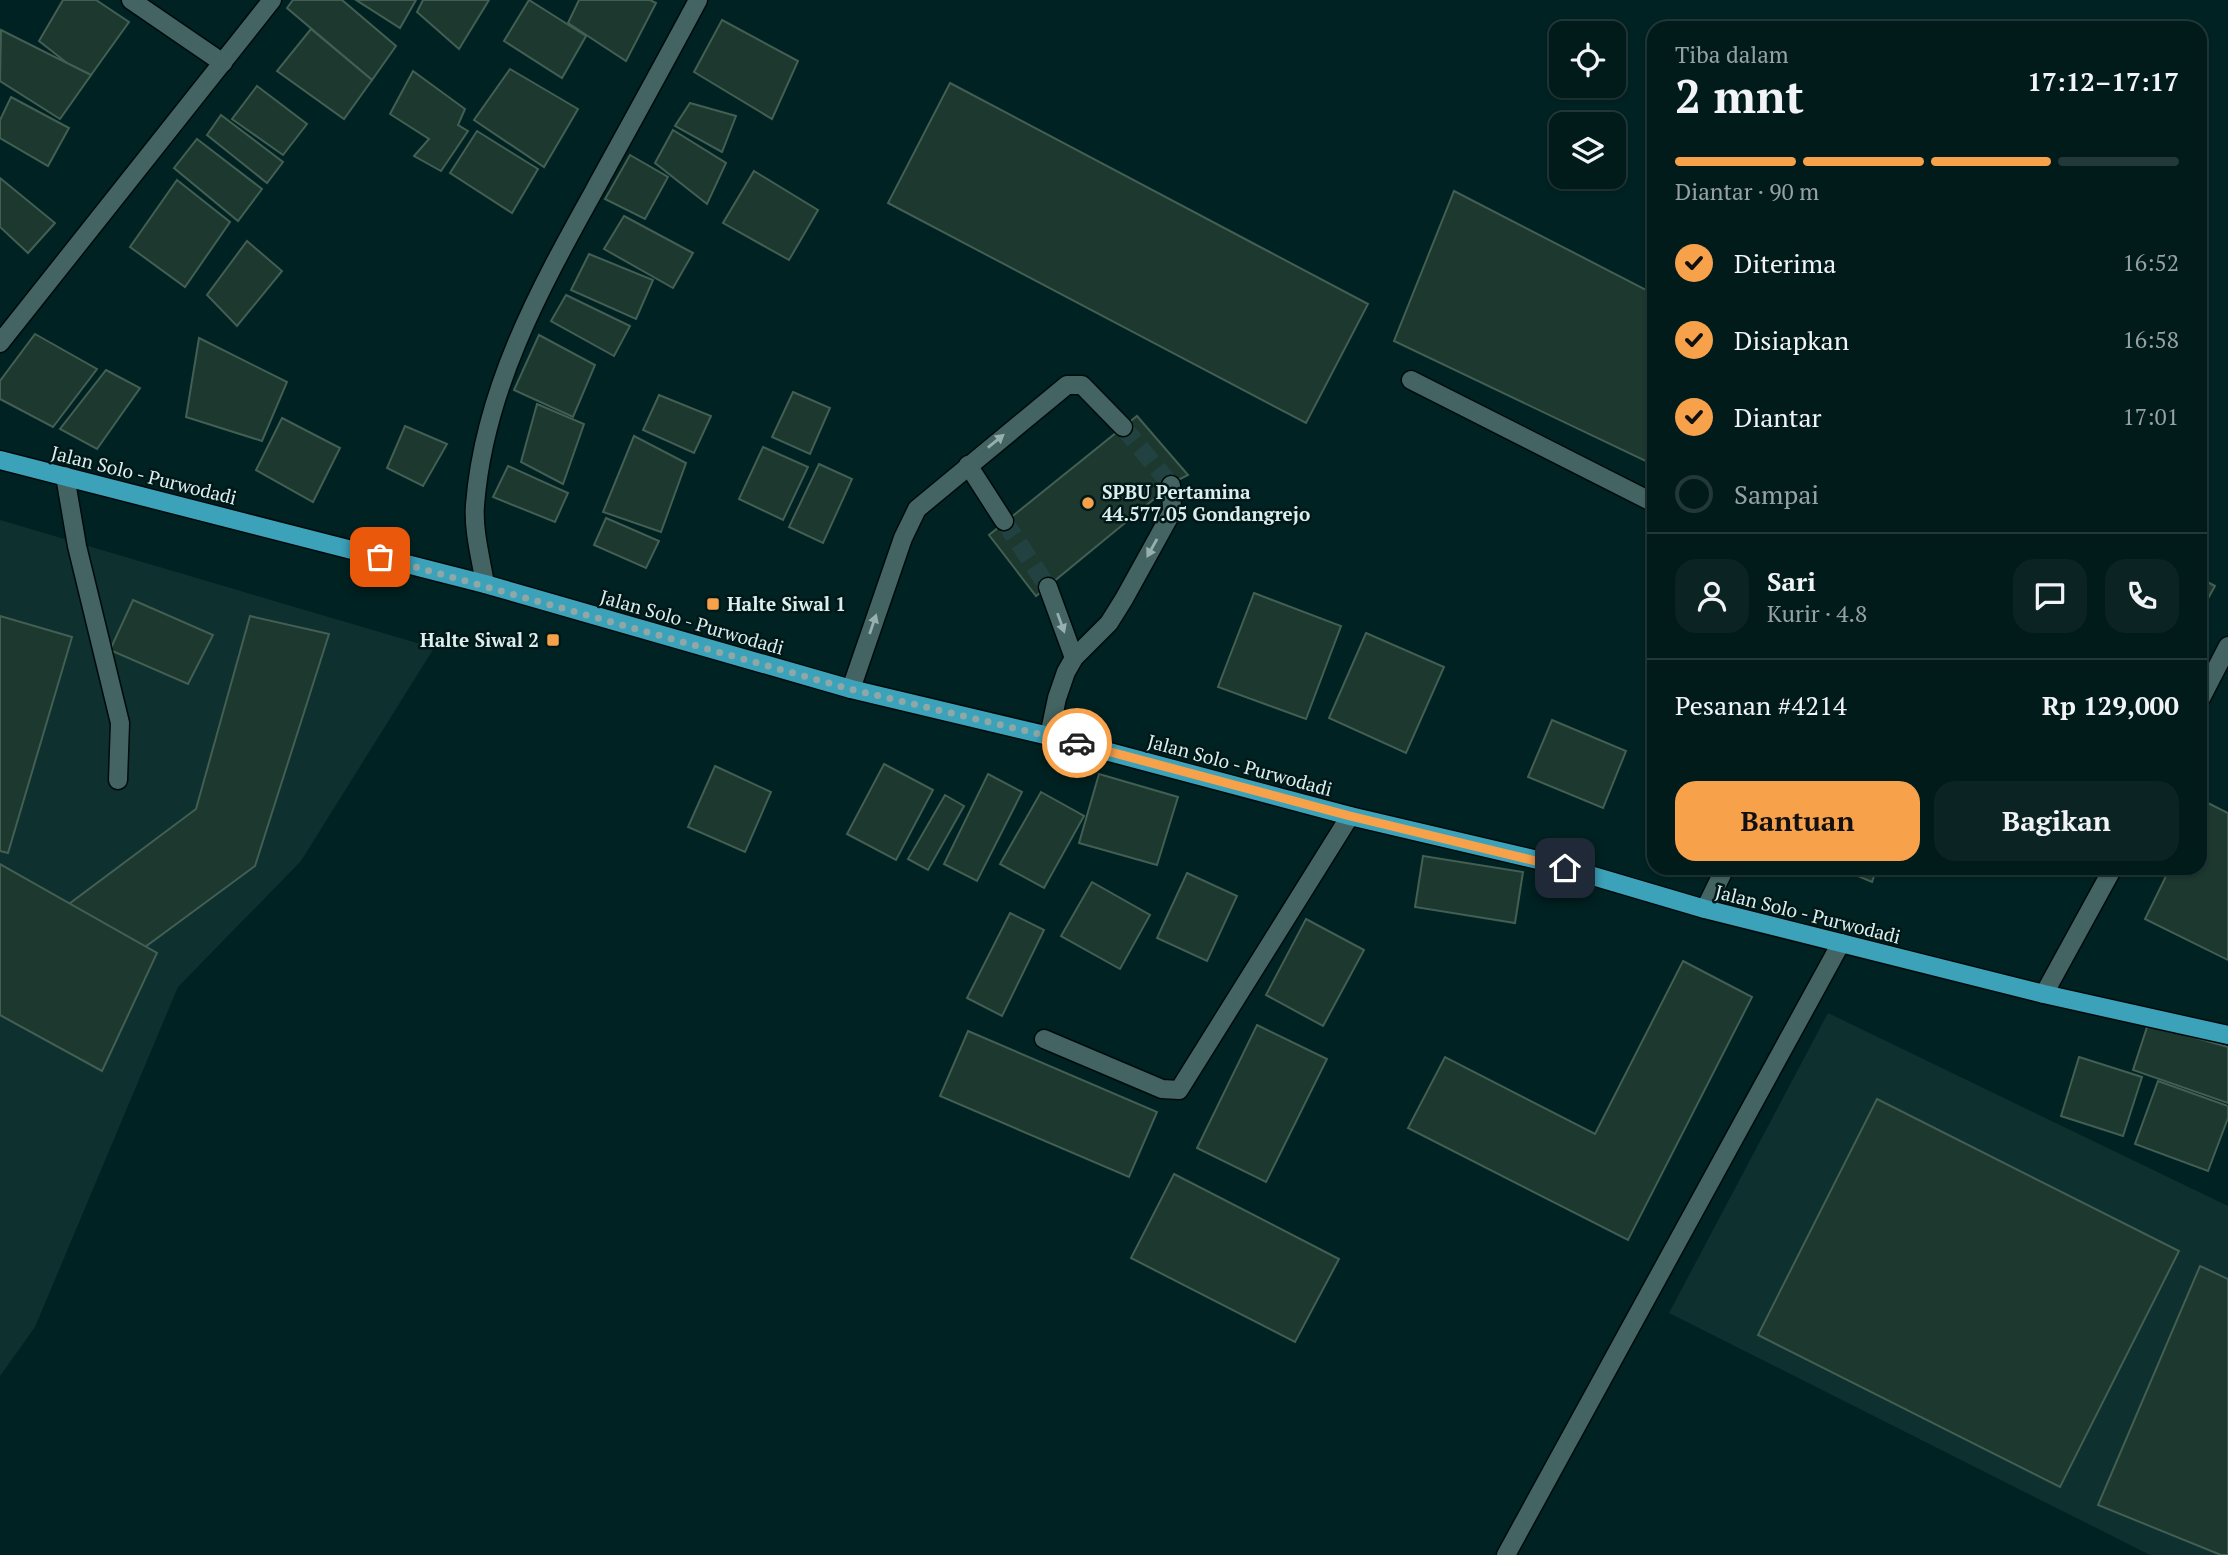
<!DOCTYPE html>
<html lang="id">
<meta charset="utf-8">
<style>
body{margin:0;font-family:"PT Serif",serif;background:#0b2323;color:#f1f3f6;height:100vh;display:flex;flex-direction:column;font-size:26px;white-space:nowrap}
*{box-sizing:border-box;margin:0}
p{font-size:23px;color:#96a1a2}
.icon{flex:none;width:38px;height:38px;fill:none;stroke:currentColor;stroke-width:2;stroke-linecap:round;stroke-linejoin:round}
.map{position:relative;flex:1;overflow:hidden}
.panel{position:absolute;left:1647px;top:21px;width:560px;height:854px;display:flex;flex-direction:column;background:#011a1a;border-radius:21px;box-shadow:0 2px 5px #0004,0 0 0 2px #233839}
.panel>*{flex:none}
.fabs{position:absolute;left:1549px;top:21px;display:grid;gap:14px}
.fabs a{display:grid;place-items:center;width:77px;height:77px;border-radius:14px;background:#011a1a;box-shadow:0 2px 5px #0004,0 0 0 2px #233839;font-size:35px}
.pin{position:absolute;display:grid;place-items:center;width:60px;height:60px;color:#fff;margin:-30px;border-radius:14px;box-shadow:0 4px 10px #0006}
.courier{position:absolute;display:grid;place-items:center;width:70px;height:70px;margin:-35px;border:5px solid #f8a14b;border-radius:50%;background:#fff;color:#222;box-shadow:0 2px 9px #0007}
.summary em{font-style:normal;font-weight:800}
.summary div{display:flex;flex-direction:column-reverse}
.summary{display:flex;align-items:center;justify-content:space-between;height:119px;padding:0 28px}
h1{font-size:46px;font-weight:800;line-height:52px}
.bar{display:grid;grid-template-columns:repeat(4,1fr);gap:10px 7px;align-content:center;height:84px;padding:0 28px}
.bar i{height:9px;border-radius:5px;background:#233839}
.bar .active{background:#f8a14b}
.bar p{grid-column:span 4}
.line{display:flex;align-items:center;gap:18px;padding:0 28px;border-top:2px solid #233839}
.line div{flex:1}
.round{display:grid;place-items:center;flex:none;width:74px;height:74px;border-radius:21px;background:#0b2323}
ol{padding:0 28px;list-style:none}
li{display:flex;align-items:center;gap:21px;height:77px}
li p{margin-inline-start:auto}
li .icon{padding:7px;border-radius:50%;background:#f8a14b;color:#111;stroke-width:4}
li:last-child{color:#96a1a2}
li i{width:38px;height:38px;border:4px solid #233839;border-radius:50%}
.action{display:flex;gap:14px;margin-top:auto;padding:14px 28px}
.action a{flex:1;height:80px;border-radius:21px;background:#f8a14b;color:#111;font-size:28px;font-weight:800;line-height:80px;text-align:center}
.action a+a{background:#0b2323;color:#f1f3f6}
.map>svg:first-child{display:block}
.built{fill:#0e302f}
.building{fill:#1d382e;stroke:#435f53;stroke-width:2}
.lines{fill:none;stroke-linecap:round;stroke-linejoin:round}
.minor-tunnel{stroke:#224141;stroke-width:18;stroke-dasharray:18 9;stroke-linecap:butt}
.minor-casing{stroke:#000b0b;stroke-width:21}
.major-casing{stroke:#000b0b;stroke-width:21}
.minor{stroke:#436463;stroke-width:18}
.major{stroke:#3ca2ba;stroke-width:18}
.oneway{fill:#97b0af}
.done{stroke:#8fa7a7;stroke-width:7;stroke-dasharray:0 12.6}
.route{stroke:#f8a14b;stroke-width:9}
.poi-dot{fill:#f8a14b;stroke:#011818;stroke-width:2.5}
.labels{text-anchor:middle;stroke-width:5;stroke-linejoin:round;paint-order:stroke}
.street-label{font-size:19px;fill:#dceeee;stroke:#011818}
.poi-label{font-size:19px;font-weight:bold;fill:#dceeee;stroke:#011818;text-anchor:start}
</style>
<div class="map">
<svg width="2228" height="1555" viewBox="0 0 2228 1555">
<rect width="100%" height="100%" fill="#012222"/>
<g class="built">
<polygon points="0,520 434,648 301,861 178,987 35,1327 0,1376"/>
<polygon points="1828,1013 2228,1206 2228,1555 2150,1555 1669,1313"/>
</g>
<g class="building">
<polygon points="63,0 96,0 129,22 91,75 67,63 39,41"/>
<polygon points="293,0 342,0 396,46 372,80 287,8"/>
<polygon points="356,0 416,0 400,28"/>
<polygon points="423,0 489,0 459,49 417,12"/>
<polygon points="529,0 586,36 562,78 504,41"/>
<polygon points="579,0 650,0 656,3 626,61 568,23"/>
<polygon points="722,20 798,61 772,119 694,72"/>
<polygon points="311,29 372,80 344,119 277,71"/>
<polygon points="1,30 91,75 60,119 0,81"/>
<polygon points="510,69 578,109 544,167 474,120"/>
<polygon points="413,71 465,109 458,125 468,131 441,171 414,156 429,139 390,114"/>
<polygon points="950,83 1368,304 1306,423 888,203"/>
<polygon points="257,86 307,124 283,155 232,119"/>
<polygon points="11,97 69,128 48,166 0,138 0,120"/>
<polygon points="690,103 736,116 722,152 675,126"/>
<polygon points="221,115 283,162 267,183 207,135"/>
<polygon points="673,130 726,163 707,204 655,163"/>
<polygon points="477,131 538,169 512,213 450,173"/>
<polygon points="197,139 262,189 238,221 174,168"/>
<polygon points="630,155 668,177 645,219 605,199"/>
<polygon points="754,171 818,210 789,260 723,223"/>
<polygon points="0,178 55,223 28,253 0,227"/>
<polygon points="177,180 230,222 185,287 130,247"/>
<polygon points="1454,191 1654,294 1654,465 1394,341"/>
<polygon points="624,216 693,253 673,288 604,249"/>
<polygon points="247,241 282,271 237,326 207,295"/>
<polygon points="589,254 653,280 636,319 571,290"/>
<polygon points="566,295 630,326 614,356 551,321"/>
<polygon points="35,334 97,369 53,427 0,399 0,381"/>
<polygon points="539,335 595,365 573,417 514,390"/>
<polygon points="199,338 287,382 262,441 186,417"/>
<polygon points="106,370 140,388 97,449 60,429"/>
<polygon points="793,392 830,408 810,454 772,437"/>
<polygon points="659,395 711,416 694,453 643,430"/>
<polygon points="537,404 584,424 563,484 521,462"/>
<polygon points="1137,416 1188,475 1176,481 1036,596 989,535"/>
<polygon points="282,418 340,448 313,502 256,470"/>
<polygon points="405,426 447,444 423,486 387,468"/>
<polygon points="634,436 686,463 661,532 603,512"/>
<polygon points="763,447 808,467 783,520 739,499"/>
<polygon points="819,464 852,479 823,543 789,527"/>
<polygon points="508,466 568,493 555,522 493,497"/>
<polygon points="606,518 659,541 646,568 594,545"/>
<polygon points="2200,578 2215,586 2200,613"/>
<polygon points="1254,593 1341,626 1306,719 1218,687"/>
<polygon points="133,600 213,635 188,684 110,650"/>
<polygon points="0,616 72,637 8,853 0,851"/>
<polygon points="250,616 329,634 255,866 145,947 69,904 196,809"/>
<polygon points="1366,633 1444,667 1406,753 1329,718"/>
<polygon points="1552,720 1626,751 1603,808 1528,777"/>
<polygon points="884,764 933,790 896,860 847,834"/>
<polygon points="715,766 771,792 745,852 688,827"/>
<polygon points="988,774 1022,792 977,881 944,864"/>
<polygon points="1099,774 1178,797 1157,865 1079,843"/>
<polygon points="1041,792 1084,816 1044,888 1000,864"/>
<polygon points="945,795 964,806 928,870 908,859"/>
<polygon points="2204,801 2228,813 2228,960 2145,919 2170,868 2200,868 2200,809"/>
<polygon points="1423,856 1523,872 1515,923 1415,907"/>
<polygon points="0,864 157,953 102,1071 0,1015"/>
<polygon points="1839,868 1877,868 1872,882"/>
<polygon points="1187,873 1237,896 1207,961 1157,938"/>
<polygon points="1092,882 1150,915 1120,969 1061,936"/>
<polygon points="1010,913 1044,930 1002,1016 967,998"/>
<polygon points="1306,919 1364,950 1323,1026 1266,995"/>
<polygon points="1683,961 1752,997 1628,1240 1408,1128 1445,1057 1595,1134"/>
<polygon points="2148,1024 2228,1047 2228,1103 2133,1070"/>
<polygon points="1257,1025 1327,1059 1266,1182 1197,1148"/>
<polygon points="968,1031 1157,1112 1129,1177 940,1096"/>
<polygon points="2079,1057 2142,1077 2123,1136 2061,1116"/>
<polygon points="2158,1081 2228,1106 2228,1118 2208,1171 2135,1144"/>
<polygon points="1877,1099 2179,1251 2060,1487 1758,1335"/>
<polygon points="1174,1174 1339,1259 1295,1342 1131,1258"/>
<polygon points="2200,1266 2228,1279 2228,1555 2221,1555 2098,1505"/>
</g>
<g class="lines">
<g class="minor-tunnel">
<polyline points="1123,427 1171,485"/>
<polyline points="1004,521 1048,587"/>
</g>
<g class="minor-casing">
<g id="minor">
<polyline points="131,0 223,63"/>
<polyline points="0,343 272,0"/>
<polyline points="1411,380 1654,503"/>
<polyline points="968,465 1004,521"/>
<polyline points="65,476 77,546 120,723 118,780"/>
<path d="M 485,584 C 481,559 473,530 475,505 C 484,390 539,290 594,191 C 629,127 664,64 698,0"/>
<polyline points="1048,587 1074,658"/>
<polyline points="851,689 903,538 917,509 1067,385 1082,385 1123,427"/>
<polyline points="2200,700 2228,646"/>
<polyline points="1049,736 1057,698 1066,672 1074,658 1109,623 1124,599 1172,512 1171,485"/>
<polyline points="1705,909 1725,868"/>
<polyline points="2044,994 2113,868"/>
<polyline points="1044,1039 1162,1089 1179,1090 1350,816"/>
<polyline points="1506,1555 1841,943"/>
</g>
</g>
<g class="major-casing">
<polyline id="major" points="0,460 485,584 851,689 1049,736 1350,816 1542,861 1705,909 2044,994 2228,1035"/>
</g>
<use href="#minor" class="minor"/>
<use href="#major" class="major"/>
</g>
<defs><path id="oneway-solid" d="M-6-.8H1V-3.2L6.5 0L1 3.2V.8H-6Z" transform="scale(1.75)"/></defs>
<g class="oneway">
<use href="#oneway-solid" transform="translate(996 441) rotate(-39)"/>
<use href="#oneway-solid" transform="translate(1152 548) rotate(119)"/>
<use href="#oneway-solid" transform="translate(1061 623) rotate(70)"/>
<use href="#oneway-solid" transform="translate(873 624) rotate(-71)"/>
</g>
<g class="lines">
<polyline class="done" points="380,557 850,689 1077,743"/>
<polyline class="route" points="1077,743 1350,816 1565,868"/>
</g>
<g class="poi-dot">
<circle cx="1088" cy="503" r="7"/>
<rect x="706" y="597" width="14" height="14" rx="3.5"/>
<rect x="546" y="633" width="14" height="14" rx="3.5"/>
</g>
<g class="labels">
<g class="street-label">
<text transform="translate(144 475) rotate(14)" y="7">Jalan Solo - Purwodadi</text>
<text transform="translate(692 622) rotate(16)" y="7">Jalan Solo - Purwodadi</text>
<text transform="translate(1240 765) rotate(15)" y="7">Jalan Solo - Purwodadi</text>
<text transform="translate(1808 914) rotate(14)" y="7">Jalan Solo - Purwodadi</text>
</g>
<g class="poi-label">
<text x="1102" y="499">SPBU Pertamina<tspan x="1102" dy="22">44.577.05 Gondangrejo</tspan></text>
<text x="727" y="611">Halte Siwal 1</text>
<text x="539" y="647" text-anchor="end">Halte Siwal 2</text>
</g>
</g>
</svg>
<div class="fabs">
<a><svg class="icon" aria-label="locate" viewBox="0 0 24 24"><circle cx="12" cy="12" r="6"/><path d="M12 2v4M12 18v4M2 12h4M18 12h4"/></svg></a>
<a><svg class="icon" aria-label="layers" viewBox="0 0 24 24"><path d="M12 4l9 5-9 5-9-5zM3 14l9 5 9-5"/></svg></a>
</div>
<div class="pin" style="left:380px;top:557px;background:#ea580c"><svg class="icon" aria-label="bag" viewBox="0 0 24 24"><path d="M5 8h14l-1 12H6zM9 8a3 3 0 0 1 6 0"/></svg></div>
<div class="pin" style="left:1565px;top:868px;background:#1f2937"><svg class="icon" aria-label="home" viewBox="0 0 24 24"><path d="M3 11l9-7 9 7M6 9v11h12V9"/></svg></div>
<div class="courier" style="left:1077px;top:743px"><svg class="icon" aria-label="car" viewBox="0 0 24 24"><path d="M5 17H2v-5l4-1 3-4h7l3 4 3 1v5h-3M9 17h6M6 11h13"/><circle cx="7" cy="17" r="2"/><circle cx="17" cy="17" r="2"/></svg></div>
<section class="panel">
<div class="summary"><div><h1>2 mnt</h1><p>Tiba dalam</p></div><em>17:12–17:17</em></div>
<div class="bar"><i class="active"></i><i class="active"></i><i class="active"></i><i></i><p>Diantar · 90 m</p></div>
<ol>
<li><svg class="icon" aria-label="check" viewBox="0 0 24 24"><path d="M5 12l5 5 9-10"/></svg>Diterima<p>16:52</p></li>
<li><svg class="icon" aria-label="check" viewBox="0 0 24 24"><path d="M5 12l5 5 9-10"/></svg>Disiapkan<p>16:58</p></li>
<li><svg class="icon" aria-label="check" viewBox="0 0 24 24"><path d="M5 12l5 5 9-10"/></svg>Diantar<p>17:01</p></li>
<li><i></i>Sampai</li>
</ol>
<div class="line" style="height:126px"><a class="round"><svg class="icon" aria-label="person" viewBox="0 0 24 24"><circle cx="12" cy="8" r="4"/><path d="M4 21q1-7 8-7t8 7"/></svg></a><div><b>Sari</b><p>Kurir · 4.8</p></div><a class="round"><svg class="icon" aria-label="chat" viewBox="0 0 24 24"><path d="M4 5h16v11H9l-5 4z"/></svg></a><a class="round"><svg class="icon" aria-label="phone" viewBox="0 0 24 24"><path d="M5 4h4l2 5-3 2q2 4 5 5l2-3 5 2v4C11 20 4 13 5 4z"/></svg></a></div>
<div class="line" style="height:91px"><div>Pesanan #4214</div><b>Rp 129,000</b></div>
<div class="action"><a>Bantuan</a><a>Bagikan</a></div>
</section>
</div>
